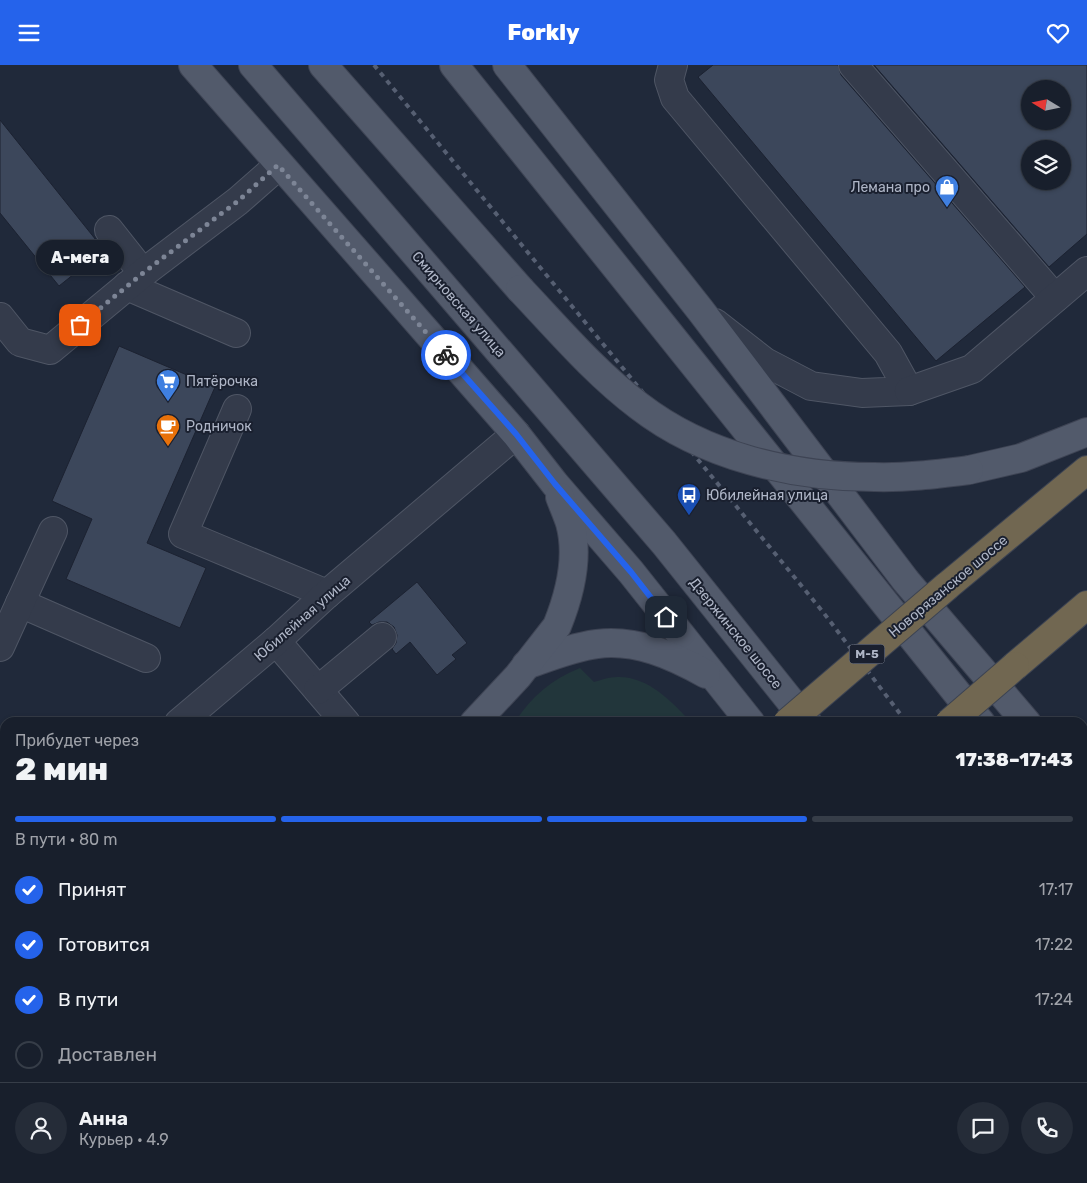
<!DOCTYPE html>
<html lang="ru">
<meta charset="utf-8">
<style>
body{margin:0;font-family:Rubik,sans-serif;background:#252c38;color:#f1f3f6;height:100vh;display:flex;flex-direction:column;font-size:19px;white-space:nowrap}
*{box-sizing:border-box;margin:0}
p{font-size:16px;color:#9fa2a9}
.icon{flex:none;width:28px;height:28px;fill:none;stroke:currentColor;stroke-width:2;stroke-linecap:round;stroke-linejoin:round}
.map{position:relative;flex:1;overflow:hidden}
.sheet{position:absolute;left:0px;top:652px;width:1088px;height:466px;display:flex;flex-direction:column;background:#181f2c;border-radius:15px 15px 0 0;box-shadow:0 1px 4px #0004,0 0 0 1px #363d48}
.sheet>*{flex:none}
.needle{width:32px;rotate:280deg}
.buttons{position:absolute;left:1021px;top:15px;display:grid;gap:10px}
.buttons a{display:grid;place-items:center;width:50px;height:50px;border-radius:50%;background:#181f2c;box-shadow:0 1px 4px #0004,0 0 0 1px #363d48;font-size:25px}
.pin{position:absolute;display:grid;place-items:center;width:42px;height:42px;color:#fff;margin:-21px;border-radius:10px;box-shadow:0 2px 8px #0006}
.courier{position:absolute;display:grid;place-items:center;width:50px;height:50px;margin:-25px;border:4px solid #2563eb;border-radius:50%;background:#fff;color:#222;box-shadow:0 1px 6px #0007}
.bubble{position:absolute;height:35px;border-radius:18px;background:#181f2c;box-shadow:0 1px 4px #0004,0 0 0 1px #363d48;font-size:16px;font-weight:800;line-height:35px;text-align:center}
.overview em{font-style:normal;font-weight:800}
.overview div{display:flex;flex-direction:column-reverse}
.overview{display:flex;align-items:center;justify-content:space-between;height:85px;padding:0 15px}
h1{font-size:32px;font-weight:800;line-height:38px}
.bar{display:grid;grid-template-columns:repeat(4,1fr);gap:8px 5px;align-content:center;height:60px;padding:0 15px}
.bar i{height:6px;border-radius:4px;background:#363d48}
.bar .active{background:#2563eb}
.bar p{grid-column:span 4}
.line{display:flex;align-items:center;gap:12px;padding:0 15px;border-top:1px solid #363d48}
.line div{flex:1}
.round{display:grid;place-items:center;flex:none;width:52px;height:52px;border-radius:26px;background:#252c38}
ol{padding:0 15px;list-style:none}
li{display:flex;align-items:center;gap:15px;height:55px}
li p{margin-inline-start:auto}
li .icon{padding:5px;border-radius:50%;background:#2563eb;color:#fff;stroke-width:4}
li:last-child{color:#9fa2a9}
li i{width:28px;height:28px;border:2px solid #363d48;border-radius:50%}
header{display:flex;justify-content:space-between;align-items:center;height:65px;padding:0 15px;background:#2563eb;color:#fff;font-size:22px;font-weight:800}
.map>svg:first-child{display:block}
.green{fill:#22363b}
.building{fill:#3c475b;stroke:#1c2231;fill-rule:evenodd}
.lines{fill:none;stroke-linecap:round;stroke-linejoin:round}
.minor-casing{stroke:#4f5665;stroke-width:30}
.major-casing{stroke:#3e4454;stroke-width:30}
.highway-casing{stroke:#3c4352;stroke-width:30}
.minor{stroke:#343b4b;stroke-width:28}
.major{stroke:#525a6b;stroke-width:28}
.highway{stroke:#716751;stroke-width:28}
.rail{stroke:#565f72;stroke-width:4;stroke-dasharray:5 5;stroke-linecap:butt}
.major-bridge-casing{stroke:#3e4454;stroke-width:30;stroke-linecap:butt}
.highway-bridge-casing{stroke:#3c4352;stroke-width:30;stroke-linecap:butt}
.major-bridge{stroke:#525a6b;stroke-width:28}
.highway-bridge{stroke:#716751;stroke-width:28}
.done{stroke:#7d8596;stroke-width:5;stroke-dasharray:0 9}
.route{stroke:#2563eb;stroke-width:6}
.labels{text-anchor:middle;stroke-width:4;stroke-linejoin:round;paint-order:stroke}
.shield{fill:#1a202f;stroke:#828999;stroke-width:1}
.shield-label{font-size:12px;font-weight:bold;fill:#afb6c7}
.poi-label{font-size:14px;fill:#afb6c7;stroke:#1a202f;text-anchor:start}
.street-label{font-size:14px;fill:#afb6c7;stroke:#1a202f}
</style>
<header><svg class="icon" aria-label="menu" viewBox="0 0 24 24"><path d="M4 6h16M4 12h16M4 18h16"/></svg>Forkly<svg class="icon" aria-label="heart" viewBox="0 0 24 24"><path d="M12 20l-8-8c-3-5 5-10 8-4 3-6 11-1 8 4z"/></svg></header>
<div class="map">
<svg width="1087" height="1118" viewBox="0 0 1087 1118">
<rect width="100%" height="100%" fill="#20293a"/>
<g class="green">
<path d="M 580,603 L 594,617 C 601,615 609,612 617,612 C 648,611 671,636 691,657 L 515,657 C 531,632 552,614 580,603 Z"/>
<polygon points="5,1067 5,1114 198,1114 193,1118 0,1118 0,1069"/>
<polygon points="484,1114 674,1114 669,1118 479,1118"/>
</g>
<g class="building">
<polygon points="713,0 838,0 841,10 1025,222 936,296 698,12"/>
<path d="M 874,0 L 1087,0 L 1087,169 L 1049,202 ZM 1030,24 L 1062,24 L 1062,56 L 1030,56 ZM 1030,84 L 1062,84 L 1062,116 L 1030,116 Z"/>
<polygon points="0,55 104,185 59,221 0,148"/>
<polygon points="119,281 215,322 147,478 206,503 180,563 66,514 92,454 52,436"/>
<polygon points="417,517 467,578 452,590 456,594 437,610 410,577 396,589 392,584 396,578 397,570 394,562 387,557 379,557 372,560 369,557"/>
</g>
<g class="lines">
<g class="minor-casing">
<g id="minor">
<polyline points="673,0 669,15 675,33 888,288 909,326 862,328 811,321 765,297 715,258"/>
<polyline points="853,0 1055,233"/>
<polyline points="109,165 143,208"/>
<polyline points="127,221 236,268"/>
<polyline points="0,252 20,277 50,285 143,208 238,136 279,100"/>
<polyline points="909,326 972,304 1087,206"/>
<polyline points="237,344 183,469 327,529"/>
<polyline points="20,538 146,593"/>
<polyline points="276,576 346,658"/>
<polyline points="0,582 53,466"/>
<polyline points="318,625 382,572"/>
<polyline points="179,658 276,576 327,529 516,369"/>
<polyline points="0,813 5,808"/>
</g>
</g>
<g class="major-casing">
<g id="major">
<polyline points="193,0 516,369 555,419 631,507 751,658"/>
<polyline points="253,0 664,478 808,658"/>
<polyline points="323,0 520,224"/>
<polyline points="454,0 981,658"/>
<polyline points="507,0 701,246 906,516 1027,658"/>
<polyline points="969,405 1021,393 1087,367"/>
<path d="M 526,600 C 549,592 573,582 597,579 C 636,574 672,590 706,609"/>
<path d="M 474,658 L 518,611 L 557,561 C 570,529 579,491 570,458 C 567,449 563,440 560,432"/>
<polyline points="1082,706 1087,709"/>
<polyline points="1082,778 1087,783"/>
<polyline points="1082,1010 1087,1016"/>
<polyline points="0,1025 5,1022"/>
<polyline points="1082,1089 1087,1095"/>
<polyline points="715,1118 720,1114"/>
</g>
</g>
<g class="highway-casing">
<g id="highway">
<polyline points="947,521 1087,405"/>
<polyline points="1015,601 1087,540"/>
<polyline points="254,1118 259,1114"/>
<polyline points="423,1118 428,1114"/>
</g>
</g>
<use href="#minor" class="minor"/>
<use href="#major" class="major"/>
<use href="#highway" class="highway"/>
<g class="rail">
<polyline points="374,0 823,547 907,658"/>
<polyline points="1082,886 1087,892"/>
</g>
<g class="major-bridge-casing">
<path id="major-bridge" d="M 520,224 C 558,264 595,308 639,341 C 705,392 793,412 874,412 C 906,413 937,409 969,405"/>
</g>
<g class="highway-bridge-casing">
<g id="highway-bridge">
<polyline points="787,658 947,521"/>
<polyline points="949,658 1015,601"/>
</g>
</g>
<use href="#major-bridge" class="major-bridge"/>
<use href="#highway-bridge" class="highway-bridge"/>
</g>
<g class="lines">
<polyline class="done" points="80,260 143,208 238,136 278,100 446,290"/>
<polyline class="route" points="446,290 516,369 555,419 631,507 666,552"/>
</g>
<defs>
<g id="shop-pin" transform="scale(1.25)"><path d="M0 17L-7.5 6A9.5 9.5 0 1 1 7.5 6Z" fill="#3f7fe0" stroke="#1a202f"/><path d="M-5-2.5h2.3a2.7 3.5 0 0 1 5.4 0H5L5.5 6h-11ZM-1.5-2.5h3a1.5 2.3 0 0 0-3 0Z" fill="#fff"/></g>
<g id="supermarket-pin" transform="scale(1.25)"><path d="M0 17L-7.5 6A9.5 9.5 0 1 1 7.5 6Z" fill="#3f7fe0" stroke="#1a202f"/><path d="M-6-5.5h2.5l.6 2H6L4.5 2H-2.5L-4.4-4H-6ZM-1.5 3.2a1.3 1.3 0 1 0 .1 0ZM3 3.2a1.3 1.3 0 1 0 .1 0Z" fill="#fff"/></g>
<g id="cafe-pin" transform="scale(1.25)"><path d="M0 17L-7.5 6A9.5 9.5 0 1 1 7.5 6Z" fill="#e8710a" stroke="#1a202f"/><path d="M-5.5-4.5H6V0H3Q3 3.5 0 3.5H-2.5Q-5.5 3.5-5.5 0ZM3-3.2v2h1.7v-2ZM-6 4.5H4V6H-6Z" fill="#fff"/></g>
<g id="bus-pin" transform="scale(1.25)"><path d="M0 17L-7.5 6A9.5 9.5 0 1 1 7.5 6Z" fill="#1a4fb4" stroke="#1a202f"/><path d="M-5-6H5V4H4V6H2V4H-2V6H-4V4H-5ZM-3.5-4V0h7V-4ZM-3.5 1.2v1.5H-2V1.2ZM2 1.2v1.5H3.5V1.2Z" fill="#fff"/></g>
</defs>
<g fill-rule="evenodd">
<use href="#shop-pin" x="947" y="122"/>
<use href="#supermarket-pin" x="168" y="316"/>
<use href="#cafe-pin" x="168" y="361"/>
<use href="#bus-pin" x="689" y="430"/>
</g>
<g class="labels">
<rect class="shield" x="849.5" y="579.5" width="35" height="19" rx="4"/>
<g class="shield-label">
<text x="867" y="593">М-5</text>
</g>
<g class="poi-label">
<text x="930" y="127" text-anchor="end">Лемана про</text>
<text x="186" y="321">Пятёрочка</text>
<text x="186" y="366">Родничок</text>
<text x="706" y="435">Юбилейная улица</text>
</g>
<g class="street-label">
<text transform="translate(459 239) rotate(49)" y="5">Смирновская улица</text>
<text transform="translate(948 521) rotate(-40)" y="5">Новорязанское шоссе</text>
<text transform="translate(302 553) rotate(-41)" y="5">Юбилейная улица</text>
<text transform="translate(736 568) rotate(51)" y="5">Дзержинское шоссе</text>
</g>
</g>
</svg>
<div class="buttons">
<a><svg class="needle" viewBox="-14 -14 28 28"><path d="M0-13l5 13h-10z" fill="#e53935"/><path d="M0 13l5-13h-10z" fill="#9fa2a9"/></svg></a>
<a><svg class="icon" aria-label="layers" viewBox="0 0 24 24"><path d="M12 4l9 5-9 5-9-5zM3 14l9 5 9-5"/></svg></a>
</div>
<div class="pin" style="left:80px;top:260px;background:#ea580c"><svg class="icon" aria-label="bag" viewBox="0 0 24 24"><path d="M5 8h14l-1 12H6zM9 8a3 3 0 0 1 6 0"/></svg></div>
<div class="pin" style="left:666px;top:552px;background:#1f2937"><svg class="icon" aria-label="home" viewBox="0 0 24 24"><path d="M3 11l9-7 9 7M6 9v11h12V9"/></svg></div>
<div class="courier" style="left:446px;top:290px"><svg class="icon" aria-label="bike" viewBox="0 0 24 24"><circle cx="6" cy="16" r="4"/><circle cx="18" cy="16" r="4"/><path d="M6 16l4-8h5l3 8M10 8l3 8H6M13 5h3"/></svg></div>
<div class="bubble" style="left:36px;top:175px;width:88px">А-мега</div>
<section class="sheet">
<div class="overview"><div><h1>2 мин</h1><p>Прибудет через</p></div><em>17:38–17:43</em></div>
<div class="bar"><i class="active"></i><i class="active"></i><i class="active"></i><i></i><p>В пути · 80 m</p></div>
<ol>
<li><svg class="icon" aria-label="check" viewBox="0 0 24 24"><path d="M5 12l5 5 9-10"/></svg>Принят<p>17:17</p></li>
<li><svg class="icon" aria-label="check" viewBox="0 0 24 24"><path d="M5 12l5 5 9-10"/></svg>Готовится<p>17:22</p></li>
<li><svg class="icon" aria-label="check" viewBox="0 0 24 24"><path d="M5 12l5 5 9-10"/></svg>В пути<p>17:24</p></li>
<li><i></i>Доставлен</li>
</ol>
<div class="line" style="height:90px"><a class="round"><svg class="icon" aria-label="person" viewBox="0 0 24 24"><circle cx="12" cy="8" r="4"/><path d="M4 21q1-7 8-7t8 7"/></svg></a><div><b>Анна</b><p>Курьер · 4.9</p></div><a class="round"><svg class="icon" aria-label="chat" viewBox="0 0 24 24"><path d="M4 5h16v11H9l-5 4z"/></svg></a><a class="round"><svg class="icon" aria-label="phone" viewBox="0 0 24 24"><path d="M5 4h4l2 5-3 2q2 4 5 5l2-3 5 2v4C11 20 4 13 5 4z"/></svg></a></div>
</section>
</div>
